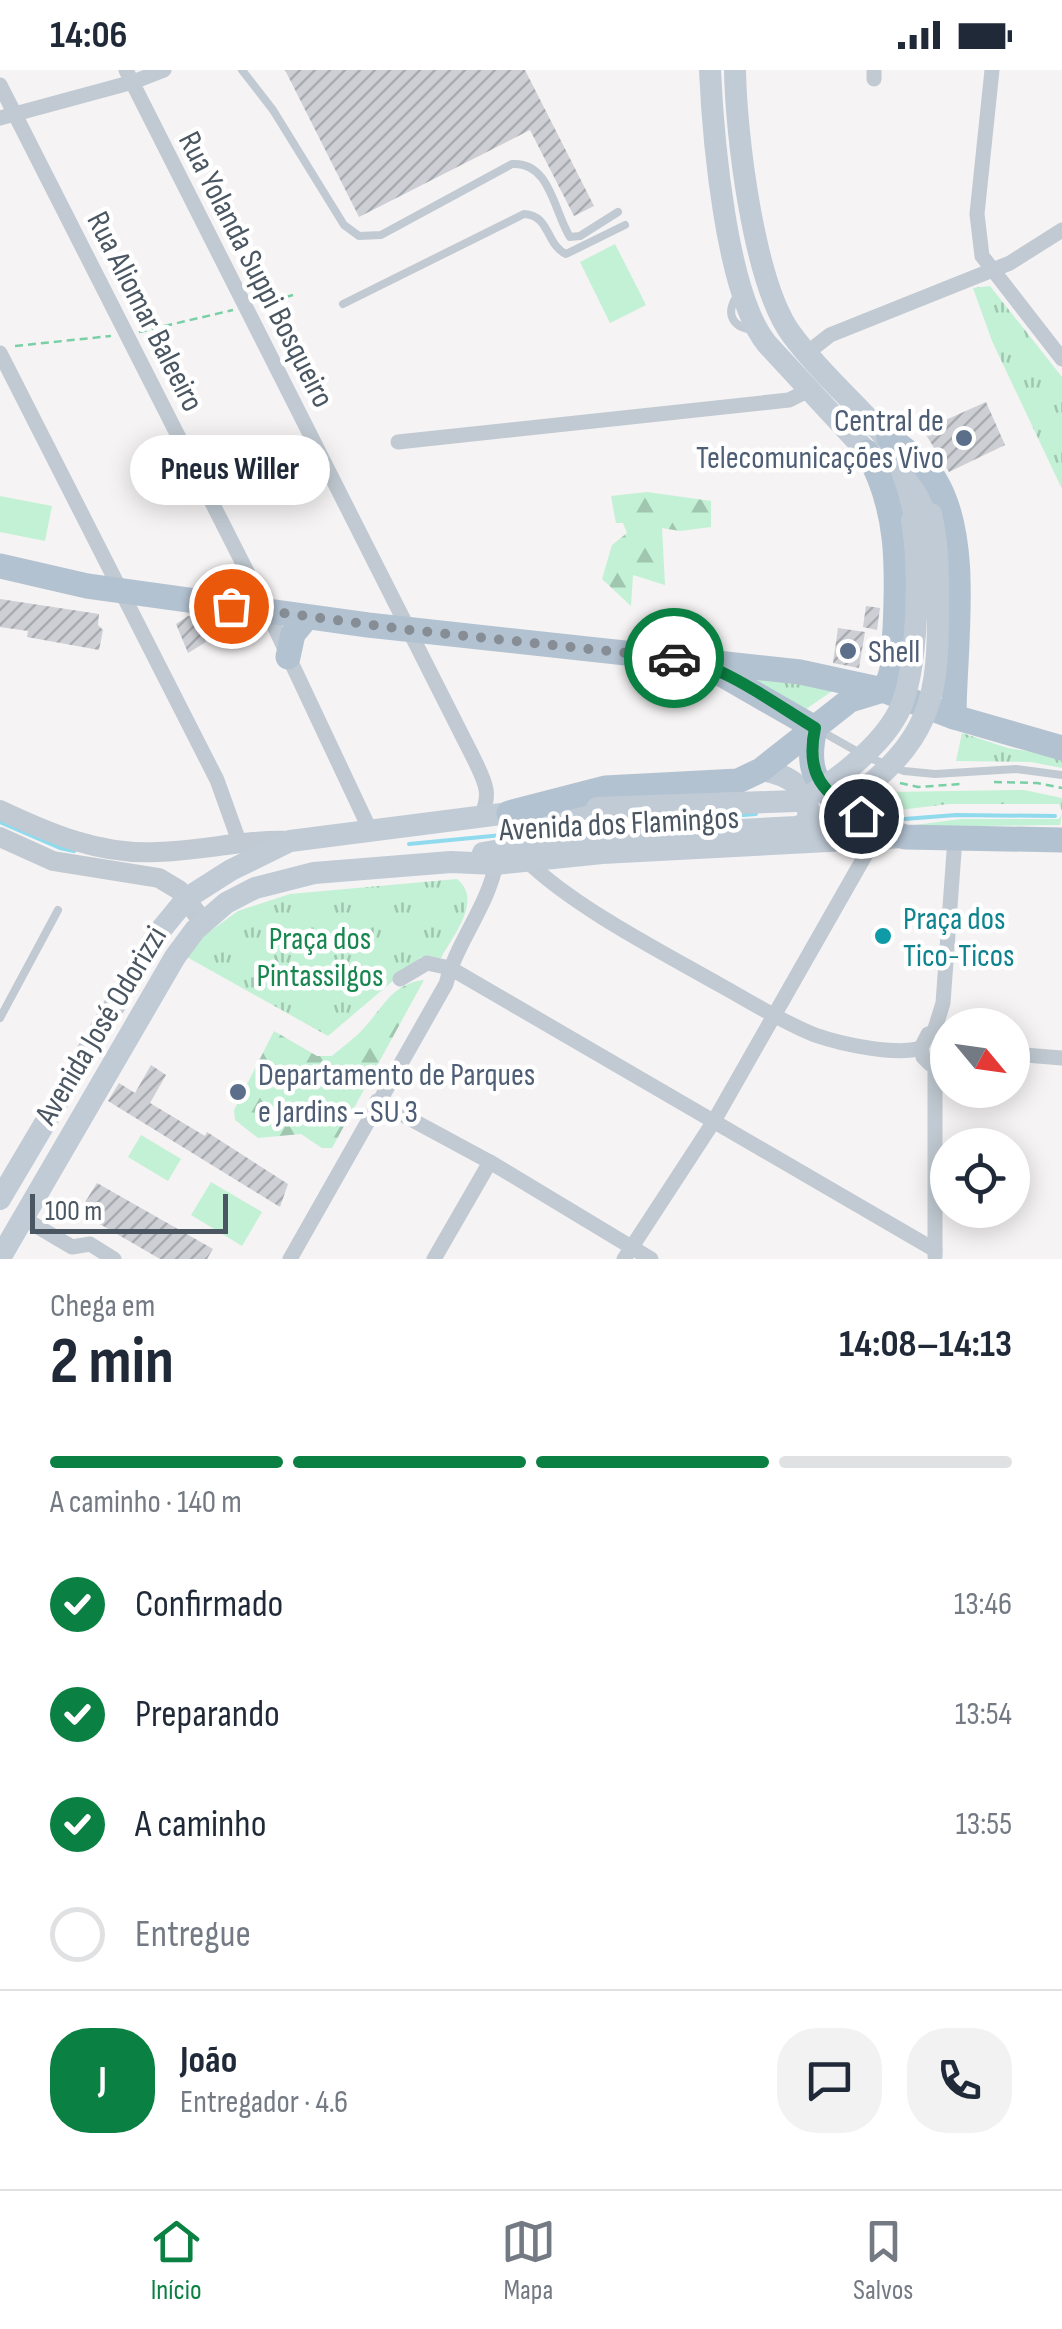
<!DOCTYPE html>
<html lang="pt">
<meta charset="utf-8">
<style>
body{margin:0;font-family:"Sofia Sans Condensed",sans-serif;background:#f2f2f3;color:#1f2937;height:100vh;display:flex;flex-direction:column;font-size:38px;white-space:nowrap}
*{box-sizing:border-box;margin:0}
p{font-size:32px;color:#747a83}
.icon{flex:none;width:55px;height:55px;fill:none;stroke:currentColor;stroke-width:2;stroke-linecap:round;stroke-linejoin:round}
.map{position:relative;height:1189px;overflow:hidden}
.drawer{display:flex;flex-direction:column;background:#fff;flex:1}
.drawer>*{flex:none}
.needle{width:65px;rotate:119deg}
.tools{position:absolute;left:930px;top:938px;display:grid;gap:20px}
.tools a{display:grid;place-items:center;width:100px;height:100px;border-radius:50%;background:#fff;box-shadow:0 5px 25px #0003;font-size:50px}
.scale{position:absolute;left:30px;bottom:25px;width:198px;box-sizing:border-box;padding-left:10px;border:5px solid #4a5661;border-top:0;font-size:28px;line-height:35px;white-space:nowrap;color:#4a5661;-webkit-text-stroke:8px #fff;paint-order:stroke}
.pin{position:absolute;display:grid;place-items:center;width:85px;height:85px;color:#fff;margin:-42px;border:5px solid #fff;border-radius:50%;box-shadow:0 2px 10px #0007}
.courier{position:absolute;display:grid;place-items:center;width:100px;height:100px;margin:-50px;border:8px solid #0b8043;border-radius:50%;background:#fff;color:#222;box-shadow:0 2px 12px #0007}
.bubble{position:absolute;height:70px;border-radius:35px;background:#fff;box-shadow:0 5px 25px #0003;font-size:32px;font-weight:700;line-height:70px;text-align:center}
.headline em{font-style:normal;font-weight:700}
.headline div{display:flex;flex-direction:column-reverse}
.headline{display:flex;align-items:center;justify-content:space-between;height:170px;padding:0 50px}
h1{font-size:65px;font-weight:700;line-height:75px}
.bar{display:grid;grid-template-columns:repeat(4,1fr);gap:15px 10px;align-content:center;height:120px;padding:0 50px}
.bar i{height:12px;border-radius:8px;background:#e0e1e3}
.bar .on{background:#0b8043}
.bar p{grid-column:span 4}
.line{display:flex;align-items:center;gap:25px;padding:0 50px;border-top:2px solid #e0e1e3}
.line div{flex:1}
.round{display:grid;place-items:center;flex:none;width:105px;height:105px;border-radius:40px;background:#f2f2f3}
ol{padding:0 50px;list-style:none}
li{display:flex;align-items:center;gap:30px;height:110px}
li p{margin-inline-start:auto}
li .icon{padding:10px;border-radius:50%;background:#0b8043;color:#fff;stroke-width:4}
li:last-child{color:#747a83}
li i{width:55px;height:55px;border:5px solid #e0e1e3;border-radius:50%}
.status{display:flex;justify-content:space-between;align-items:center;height:70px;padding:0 50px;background:#fff;direction:ltr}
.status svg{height:28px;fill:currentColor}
.dock{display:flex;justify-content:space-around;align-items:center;height:140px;border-top:2px solid #e0e1e3;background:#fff;font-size:28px;color:#747a83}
.dock a{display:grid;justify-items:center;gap:5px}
.dock .on{color:#0b8043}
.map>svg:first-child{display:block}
.grass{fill:url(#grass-tufts)}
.forest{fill:url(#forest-firs)}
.pitch{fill:#c3f1d5}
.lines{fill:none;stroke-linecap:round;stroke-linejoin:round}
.stream{stroke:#90daee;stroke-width:4}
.building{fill:url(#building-hatch)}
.path{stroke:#7ad0a6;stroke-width:2.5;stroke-dasharray:8 5;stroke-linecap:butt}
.service{stroke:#c1cad2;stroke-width:8}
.minor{stroke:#c1cad2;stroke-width:15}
.tertiary{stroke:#c1cad2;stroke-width:20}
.secondary{stroke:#c1cbd6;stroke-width:22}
.primary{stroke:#b3c2d1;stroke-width:25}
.secondary-bridge{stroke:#c1cbd6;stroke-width:22}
.done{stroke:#868d94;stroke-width:10;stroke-dasharray:0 18}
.route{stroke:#0b8043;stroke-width:12}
.service-dot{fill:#5c6f8a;stroke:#fff;stroke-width:4}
.culture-dot{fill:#0f9aa8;stroke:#fff;stroke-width:4}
.labels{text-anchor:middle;stroke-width:9;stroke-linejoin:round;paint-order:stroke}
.street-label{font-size:32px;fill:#4a5661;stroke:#fff}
.service-label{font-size:32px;fill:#4e5e75;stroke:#fff;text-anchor:start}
.culture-label{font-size:32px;fill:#0d838f;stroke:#fff;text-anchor:start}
.park-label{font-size:32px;fill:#17864f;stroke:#fff}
</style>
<div class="status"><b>14:06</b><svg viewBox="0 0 49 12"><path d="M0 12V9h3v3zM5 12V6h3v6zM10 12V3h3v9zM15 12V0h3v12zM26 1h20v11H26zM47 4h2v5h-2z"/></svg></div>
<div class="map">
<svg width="1062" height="1189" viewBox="0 0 1062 1189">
<defs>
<pattern id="grass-tufts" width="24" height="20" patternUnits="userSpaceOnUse" patternTransform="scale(2.5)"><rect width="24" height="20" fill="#c3f1d5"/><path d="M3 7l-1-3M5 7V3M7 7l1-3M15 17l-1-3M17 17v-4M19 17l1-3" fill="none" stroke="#a0c6b0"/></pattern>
<pattern id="forest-firs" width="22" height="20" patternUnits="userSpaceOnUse" patternTransform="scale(2.5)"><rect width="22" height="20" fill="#c3f1d5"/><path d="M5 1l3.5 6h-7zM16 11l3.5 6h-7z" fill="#a0c6b0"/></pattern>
<pattern id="building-hatch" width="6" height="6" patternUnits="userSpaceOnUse" patternTransform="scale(2.5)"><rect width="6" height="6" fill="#cdcfd5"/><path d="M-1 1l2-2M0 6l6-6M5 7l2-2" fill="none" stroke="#a8abb0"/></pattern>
</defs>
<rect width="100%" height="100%" fill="#f5f3f3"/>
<g class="grass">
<polygon points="990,216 1062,307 1062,419 992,271 973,218"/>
<polygon points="734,598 838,617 806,639"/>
<polygon points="962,663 1008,678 1062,687 1062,698 1031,692 956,691"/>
<polygon points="1024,720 1062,728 1062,741 1059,734 949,734 875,743 889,722"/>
<polygon points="1062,744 1060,755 900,757 961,749 1059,749"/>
<path d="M 457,809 C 483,830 454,864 441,888 L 421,887 L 328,966 L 185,886 L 205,865 L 238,841 L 290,824 Z"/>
</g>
<g class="forest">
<polygon points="647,422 711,431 711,457 680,461 662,458 665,515 633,505 631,536 602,509 612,475 627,463 623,453 616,453 611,426"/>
<path d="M 424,910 L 332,1078 L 322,1078 L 301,1064 L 258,1068 L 235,1050 L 234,1040 L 274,961 L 317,986 L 332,986 C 342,977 354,969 363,959 C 384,937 391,914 424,910 Z"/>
</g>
<g class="pitch">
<polygon points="615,174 646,235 610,253 580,192"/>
<polygon points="0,426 52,436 45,471 0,462"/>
<polygon points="141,1065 181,1089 168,1111 128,1087"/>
<polygon points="211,1112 262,1142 242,1176 191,1145"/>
</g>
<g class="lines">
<g class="stream">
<polyline points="891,750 956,745 1055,746"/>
<polyline points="0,752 60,778 74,781"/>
<polyline points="588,757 756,744"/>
<polyline points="409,774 553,760"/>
</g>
</g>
<g class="building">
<polygon points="285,0 525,0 594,136 574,146 530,60 359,147"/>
<polygon points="986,332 1005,375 949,402 923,360"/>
<polygon points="0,529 99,544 98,555 103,560 99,580 27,567 28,561 0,557"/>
<polygon points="866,536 880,538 877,560 863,557"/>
<polygon points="188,546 196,548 206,572 188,583 176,554"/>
<polygon points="838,558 865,562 859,598 833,593"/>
<polygon points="151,995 166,1005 150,1033 205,1066 207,1062 288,1114 280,1137 108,1031 119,1013 135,1023"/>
<polygon points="97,1113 213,1179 207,1189 160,1189 79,1142"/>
</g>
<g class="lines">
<g class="path">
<polyline points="261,234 293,225"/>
<polyline points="139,262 233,240"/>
<polyline points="15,276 111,266"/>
<polyline points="994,712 1037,713 1062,718"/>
<polyline points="900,713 918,717 961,714"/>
</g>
<g class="service">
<path d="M 242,0 L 273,40 L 344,155 L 359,166 L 381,165 L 512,94 C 550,91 554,142 570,167 L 580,166 L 618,142"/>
<path d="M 737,226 C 725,244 732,257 753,260"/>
<path d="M 343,234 L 524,144 C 550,145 546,175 566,184 L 625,155"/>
<polyline points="819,660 867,687 904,701 935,704 1016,699 1062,705"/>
<polyline points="0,948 58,840"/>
</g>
<g class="minor">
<path d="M 126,0 L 474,689 C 484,710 493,724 480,747"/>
<polyline points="874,0 874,9"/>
<polyline points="992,0 977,144 982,186 1062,289"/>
<polyline points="0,15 267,541 371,762"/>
<polyline points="0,48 133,12 164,0"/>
<polyline points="0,283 217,710 240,774"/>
<polyline points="807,283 830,265 1010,193 1062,160"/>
<polyline points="398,372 789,330 809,320"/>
<path d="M 527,791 C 574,837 662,882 720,915 C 751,932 782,952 815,965 C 841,974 895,986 921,978"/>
<polyline points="400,909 427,893 450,898 935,1180"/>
<polyline points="934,962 943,933 955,768"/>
<polyline points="948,965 939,961 928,964 921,978 923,987 930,994 948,992"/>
<polyline points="1012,984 1062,988"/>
<polyline points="377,1031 490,1092 651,1189"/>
<polyline points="23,1148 72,1177 90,1174 114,1189"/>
<polyline points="935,1186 935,995"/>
<path d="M 290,1189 L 446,914 C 457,871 487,838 496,794"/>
<polyline points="434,1189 490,1092"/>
<polyline points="624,1189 714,1051 874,770"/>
</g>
<g class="tertiary">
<path d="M 0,740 C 51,764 100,785 157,782 C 202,781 246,769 290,771"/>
<polyline points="0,767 53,791 159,808 179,820 203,852"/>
</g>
<g class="secondary">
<path d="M 710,0 C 713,67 726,224 767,274 L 893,410 L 912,450"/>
<path d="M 735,0 C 736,65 754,215 792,265 C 841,331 900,362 931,444"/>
<path d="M 761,700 C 785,704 809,715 808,743"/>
<polyline points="483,783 558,770"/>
<polyline points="0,1129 155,867 187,828 231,800 290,771 509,743 597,738"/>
<polyline points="0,1188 175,887 195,860 226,833 255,818 314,803 451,792 496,794 602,783 905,767"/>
</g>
<g class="primary">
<path d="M 889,368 C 905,380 924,392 935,410 C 972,470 954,578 954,647"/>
<polyline points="0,496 87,516 368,555 800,602 883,620 954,647 1062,678"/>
<polyline points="288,587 293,564 307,547"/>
<polyline points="707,596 815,658"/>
<path d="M 815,658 C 812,671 810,685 813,698 C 822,734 874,756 905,767 L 1062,770"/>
<path d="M 509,743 L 605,718 L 738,711 L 761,700 L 850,630 L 883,620 C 896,603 893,580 895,559 C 898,497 899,438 867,382"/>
</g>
<g class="secondary-bridge">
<path d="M 597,738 L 796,731 C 831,718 882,675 899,641 C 919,599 920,496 912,450"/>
<path d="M 558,770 L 796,757 C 825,750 846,735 869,715 C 931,663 938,622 938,544 C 938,510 939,477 931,444"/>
</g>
</g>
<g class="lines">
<polyline class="done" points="231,536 410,560 674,588"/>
<path class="route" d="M 674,588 C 720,592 775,634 815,658 C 805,706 823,722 861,746"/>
</g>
<g class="service-dot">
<circle cx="964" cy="368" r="10"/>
<circle cx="848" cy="581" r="10"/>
<circle cx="238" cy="1022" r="10"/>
</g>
<circle class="culture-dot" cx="883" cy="866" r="10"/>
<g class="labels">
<g class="street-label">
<text transform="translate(257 199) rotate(63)" y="11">Rua Yolanda Suppi Bosqueiro</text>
<text transform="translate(146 241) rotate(63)" y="11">Rua Aliomar Baleeiro</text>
<text transform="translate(619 753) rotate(-3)" y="11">Avenida dos Flamingos</text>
<text transform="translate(100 955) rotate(-59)" y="11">Avenida José Odorizzi</text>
</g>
<g class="service-label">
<text x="944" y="361" text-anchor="end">Central de<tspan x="944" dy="37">Telecomunicações Vivo</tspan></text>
<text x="868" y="592">Shell</text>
<text x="258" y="1015">Departamento de Parques<tspan x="258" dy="37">e Jardins - SU 3</tspan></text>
</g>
<g class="culture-label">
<text x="903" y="859">Praça dos<tspan x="903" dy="37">Tico-Ticos</tspan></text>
</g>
<g class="park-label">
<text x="320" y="879">Praça dos<tspan x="320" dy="37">Pintassilgos</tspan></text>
</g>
</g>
</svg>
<div class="tools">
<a><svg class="needle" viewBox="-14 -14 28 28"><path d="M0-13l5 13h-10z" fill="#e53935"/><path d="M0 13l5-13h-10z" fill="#747a83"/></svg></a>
<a><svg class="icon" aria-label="locate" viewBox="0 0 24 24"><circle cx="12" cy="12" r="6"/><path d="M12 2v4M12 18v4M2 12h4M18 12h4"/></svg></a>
</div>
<div class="scale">100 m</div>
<div class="pin" style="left:231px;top:536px;background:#ea580c"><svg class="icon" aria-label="bag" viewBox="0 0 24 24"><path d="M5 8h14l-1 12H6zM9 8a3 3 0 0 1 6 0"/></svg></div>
<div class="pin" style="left:861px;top:746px;background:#1f2937"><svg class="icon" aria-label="home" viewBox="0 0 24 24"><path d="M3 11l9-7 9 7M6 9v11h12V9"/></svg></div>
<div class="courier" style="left:674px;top:588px"><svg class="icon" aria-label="car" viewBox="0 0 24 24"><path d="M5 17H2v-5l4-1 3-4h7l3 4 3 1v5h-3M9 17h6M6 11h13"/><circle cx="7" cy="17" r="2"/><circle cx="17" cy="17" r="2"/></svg></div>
<div class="bubble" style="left:130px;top:365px;width:200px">Pneus Willer</div>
</div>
<section class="drawer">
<div class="headline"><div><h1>2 min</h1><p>Chega em</p></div><em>14:08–14:13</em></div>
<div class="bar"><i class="on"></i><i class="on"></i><i class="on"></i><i></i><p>A caminho · 140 m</p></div>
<ol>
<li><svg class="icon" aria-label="check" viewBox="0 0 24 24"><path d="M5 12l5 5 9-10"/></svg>Confirmado<p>13:46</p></li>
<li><svg class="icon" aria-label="check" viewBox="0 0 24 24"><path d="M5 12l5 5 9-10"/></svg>Preparando<p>13:54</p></li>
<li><svg class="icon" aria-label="check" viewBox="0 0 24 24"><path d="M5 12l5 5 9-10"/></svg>A caminho<p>13:55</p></li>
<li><i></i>Entregue</li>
</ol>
<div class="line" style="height:180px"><b class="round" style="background:#0b8043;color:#fff">J</b><div><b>João</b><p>Entregador · 4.6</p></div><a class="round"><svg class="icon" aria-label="chat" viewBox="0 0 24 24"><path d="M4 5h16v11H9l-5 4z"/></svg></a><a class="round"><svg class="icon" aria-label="phone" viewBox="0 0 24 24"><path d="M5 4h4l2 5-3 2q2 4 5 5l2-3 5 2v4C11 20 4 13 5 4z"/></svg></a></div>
</section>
<nav class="dock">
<a class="on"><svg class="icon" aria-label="home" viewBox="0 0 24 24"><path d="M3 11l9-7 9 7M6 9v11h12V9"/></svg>Início</a>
<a><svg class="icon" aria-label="map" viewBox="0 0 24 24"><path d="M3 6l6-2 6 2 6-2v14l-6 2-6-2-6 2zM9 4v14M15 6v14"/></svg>Mapa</a>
<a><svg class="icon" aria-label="saved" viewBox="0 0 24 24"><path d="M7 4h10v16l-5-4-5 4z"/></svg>Salvos</a>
</nav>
